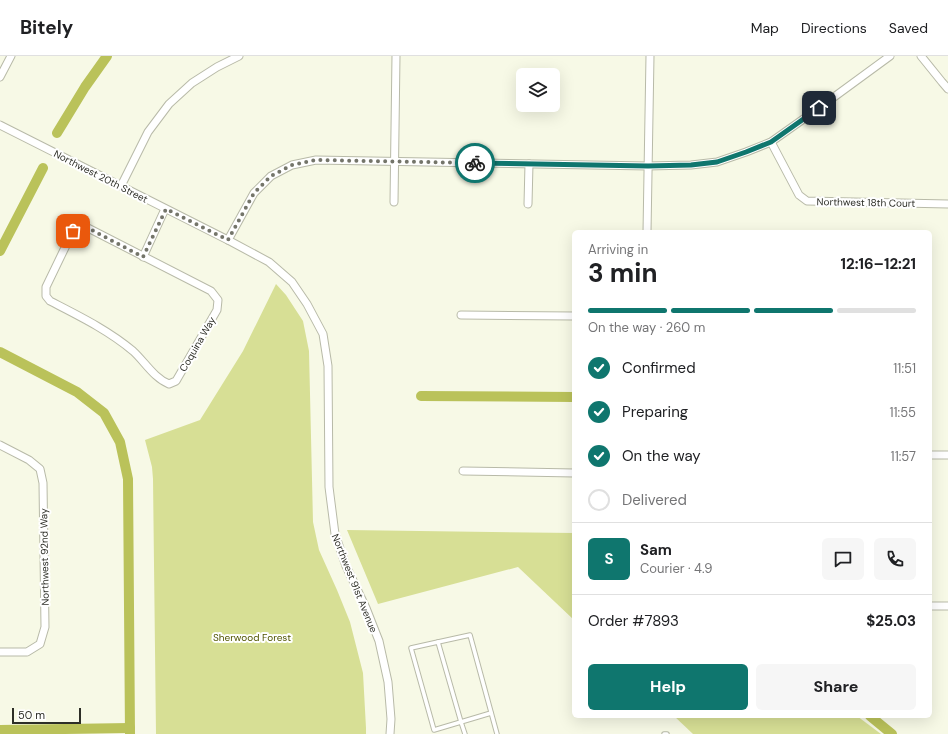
<!DOCTYPE html>
<meta charset="utf-8">
<style>
body{margin:0;font-family:"DM Sans",sans-serif;background:#f6f6f6;color:#202124;height:100vh;display:flex;flex-direction:column;font-size:15px;white-space:nowrap}
*{box-sizing:border-box;margin:0}
p{font-size:13px;color:#757577}
.icon{flex:none;width:22px;height:22px;fill:none;stroke:currentColor;stroke-width:2;stroke-linecap:round;stroke-linejoin:round}
.map{position:relative;flex:1;overflow:hidden}
.drawer{position:absolute;left:572px;top:174px;width:360px;height:488px;display:flex;flex-direction:column;background:#fff;border-radius:6px;box-shadow:0 4px 16px #0002}
.drawer>*{flex:none}
.fabs{position:absolute;left:516px;top:12px;display:grid;gap:8px}
.fabs a{display:grid;place-items:center;width:44px;height:44px;border-radius:6px;background:#fff;box-shadow:0 4px 16px #0002;font-size:20px}
.scale{position:absolute;left:12px;bottom:10px;width:69px;box-sizing:border-box;padding-left:4px;border:2px solid #2d2e27;border-top:0;font-size:11px;line-height:14px;white-space:nowrap;color:#2d2e27;-webkit-text-stroke:3px #fff;paint-order:stroke}
.pin{position:absolute;display:grid;place-items:center;width:34px;height:34px;color:#fff;margin:-17px;border-radius:8px;box-shadow:0 2px 6px #0006}
.courier{position:absolute;display:grid;place-items:center;width:40px;height:40px;margin:-20px;border:3px solid #0f766e;border-radius:50%;background:#fff;color:#222;box-shadow:0 1px 5px #0007}
.headline em{font-style:normal;font-weight:700}
.headline div{display:flex;flex-direction:column-reverse}
.headline{display:flex;align-items:center;justify-content:space-between;height:68px;padding:0 16px}
h1{font-size:26px;font-weight:700;line-height:30px}
.bar{display:grid;grid-template-columns:repeat(4,1fr);gap:6px 4px;align-content:center;height:48px;padding:0 16px}
.bar i{height:5px;border-radius:3px;background:#e0e0e0}
.bar .active{background:#0f766e}
.bar p{grid-column:span 4}
.line{display:flex;align-items:center;gap:10px;padding:0 16px;border-top:1px solid #e0e0e0}
.line div{flex:1}
.round{display:grid;place-items:center;flex:none;width:42px;height:42px;border-radius:6px;background:#f6f6f6}
ol{padding:0 16px;list-style:none}
li{display:flex;align-items:center;gap:12px;height:44px}
li p{margin-inline-start:auto}
li .icon{padding:4px;border-radius:50%;background:#0f766e;color:#fff;stroke-width:4}
li:last-child{color:#757577}
li i{width:22px;height:22px;border:2px solid #e0e0e0;border-radius:50%}
.primary-button{display:flex;gap:8px;margin-top:auto;padding:8px 16px}
.primary-button a{flex:1;height:46px;border-radius:6px;background:#0f766e;color:#fff;font-size:16px;font-weight:700;line-height:46px;text-align:center}
.primary-button a+a{background:#f6f6f6;color:#202124}
header{display:flex;align-items:center;gap:24px;box-sizing:border-box;height:56px;padding:0 20px;background:#fff;border-bottom:1px solid #e0e0e0}
header strong{font-size:19px}
nav{display:flex;gap:22px;margin-inline-start:auto;font-size:14px}
.map>svg:first-child{display:block}
.green{fill:#d7df95}
.lines{fill:none;stroke-linecap:round;stroke-linejoin:round}
.canal{stroke:#bac25a;stroke-width:10}
.service-casing{stroke:#b8baa8;stroke-width:5.5}
.minor-casing{stroke:#b8baa8;stroke-width:9}
.service{stroke:#fff;stroke-width:3.5}
.minor{stroke:#fff;stroke-width:7}
.done{stroke:#74756a;stroke-width:4;stroke-dasharray:0 7.2}
.route{stroke:#0f766e;stroke-width:5}
.labels{text-anchor:middle;stroke-width:4;stroke-linejoin:round;paint-order:stroke}
.street-label{font-size:10px;fill:#2d2e27;stroke:#fff}
.park-label{font-size:10px;fill:#515502;stroke:#fff}
</style>
<header>
<strong>Bitely</strong>
<nav><a>Map</a><a>Directions</a><a>Saved</a></nav>
</header>
<div class="map">
<svg width="948" height="678" viewBox="0 0 948 678">
<rect width="100%" height="100%" fill="#f7f9e6"/>
<g class="green">
<polygon points="276,228 286,239 303,265 309,295 313,466 319,494 337,534 350,566 363,617 366,672 366,678 156,678 153,423 152,411 145,384 200,364 243,295"/>
<polygon points="347,474 574,477 574,564 518,511 378,548"/>
<polygon points="674,660 857,660 881,678 693,678"/>
</g>
<g class="lines">
<g class="canal">
<polyline points="57,77 85,31 107,0"/>
<polyline points="0,195 43,112"/>
<polyline points="0,296 77,336 104,357 120,386 128,423 130,678"/>
<polyline points="421,340 574,341"/>
<polyline points="870,660 892,678"/>
<polyline points="0,674 130,672"/>
</g>
<g class="service-casing">
<g id="service">
<polyline points="438,586 470,579 497,678"/>
<polyline points="465,678 461,666 438,586 411,592 434,674 491,657"/>
<polyline points="664,678 667,678"/>
</g>
</g>
<g class="minor-casing">
<g id="minor">
<polyline points="921,0 942,26 948,33"/>
<polyline points="0,21 11,0"/>
<polyline points="0,69 228,184 269,206 292,226 307,248 323,278 328,310 329,431 335,478 346,510 366,552 379,585 388,626 391,663 390,678"/>
<polyline points="771,86 799,139 807,145 948,148"/>
<polyline points="121,130 148,76 169,48 192,27 217,11 239,0"/>
<polyline points="394,146 396,0"/>
<polyline points="528,148 529,108"/>
<path d="M 80,171 L 88,172 L 211,235 L 218,244 L 217,254 L 176,325 L 169,328 C 154,322 145,306 133,295 C 108,274 79,260 50,245 L 46,240 L 46,231 L 73,175 Z"/>
<polyline points="647,176 650,0"/>
<polyline points="228,184 254,137 271,120 292,109 316,104 648,110 691,109 717,106 746,96 771,86 819,52 890,0"/>
<polyline points="143,201 165,153"/>
<polyline points="461,259 574,260"/>
<polyline points="0,389 29,404 40,413 43,427 45,571 40,588 27,596 0,596"/>
<polyline points="930,399 948,399"/>
<polyline points="463,415 574,417"/>
<polyline points="930,550 948,550"/>
</g>
</g>
<use href="#service" class="service"/>
<use href="#minor" class="minor"/>
</g>
<g class="lines">
<polyline class="done" points="73,175 80,171 88,172 143,201 166,153 228,184 254,137 271,120 292,109 316,104 475,107"/>
<polyline class="route" points="475,107 648,110 691,109 717,106 746,96 771,86 819,52"/>
</g>
<g class="labels">
<g class="street-label">
<text transform="translate(101 120) rotate(27)" y="4">Northwest 20th Street</text>
<text transform="translate(866 146) rotate(1)" y="4">Northwest 18th Court</text>
<text transform="translate(197 288) rotate(-60)" y="4">Coquina Way</text>
<text transform="translate(44 501) rotate(-91)" y="4">Northwest 92nd Way</text>
<text transform="translate(355 527) rotate(68)" y="4">Northwest 91st Avenue</text>
</g>
<g class="park-label">
<text x="252" y="585">Sherwood Forest</text>
</g>
</g>
</svg>
<div class="fabs">
<a><svg class="icon" aria-label="layers" viewBox="0 0 24 24"><path d="M12 4l9 5-9 5-9-5zM3 14l9 5 9-5"/></svg></a>
</div>
<div class="scale">50 m</div>
<div class="pin" style="left:73px;top:175px;background:#ea580c"><svg class="icon" aria-label="bag" viewBox="0 0 24 24"><path d="M5 8h14l-1 12H6zM9 8a3 3 0 0 1 6 0"/></svg></div>
<div class="pin" style="left:819px;top:52px;background:#1f2937"><svg class="icon" aria-label="home" viewBox="0 0 24 24"><path d="M3 11l9-7 9 7M6 9v11h12V9"/></svg></div>
<div class="courier" style="left:475px;top:107px"><svg class="icon" aria-label="bike" viewBox="0 0 24 24"><circle cx="6" cy="16" r="4"/><circle cx="18" cy="16" r="4"/><path d="M6 16l4-8h5l3 8M10 8l3 8H6M13 5h3"/></svg></div>
<section class="drawer">
<div class="headline"><div><h1>3 min</h1><p>Arriving in</p></div><em>12:16–12:21</em></div>
<div class="bar"><i class="active"></i><i class="active"></i><i class="active"></i><i></i><p>On the way · 260 m</p></div>
<ol>
<li><svg class="icon" aria-label="check" viewBox="0 0 24 24"><path d="M5 12l5 5 9-10"/></svg>Confirmed<p>11:51</p></li>
<li><svg class="icon" aria-label="check" viewBox="0 0 24 24"><path d="M5 12l5 5 9-10"/></svg>Preparing<p>11:55</p></li>
<li><svg class="icon" aria-label="check" viewBox="0 0 24 24"><path d="M5 12l5 5 9-10"/></svg>On the way<p>11:57</p></li>
<li><i></i>Delivered</li>
</ol>
<div class="line" style="height:72px"><b class="round" style="background:#0f766e;color:#fff">S</b><div><b>Sam</b><p>Courier · 4.9</p></div><a class="round"><svg class="icon" aria-label="chat" viewBox="0 0 24 24"><path d="M4 5h16v11H9l-5 4z"/></svg></a><a class="round"><svg class="icon" aria-label="phone" viewBox="0 0 24 24"><path d="M5 4h4l2 5-3 2q2 4 5 5l2-3 5 2v4C11 20 4 13 5 4z"/></svg></a></div>
<div class="line" style="height:52px"><div>Order #7893</div><b>$25.03</b></div>
<div class="primary-button"><a>Help</a><a>Share</a></div>
</section>
</div>
